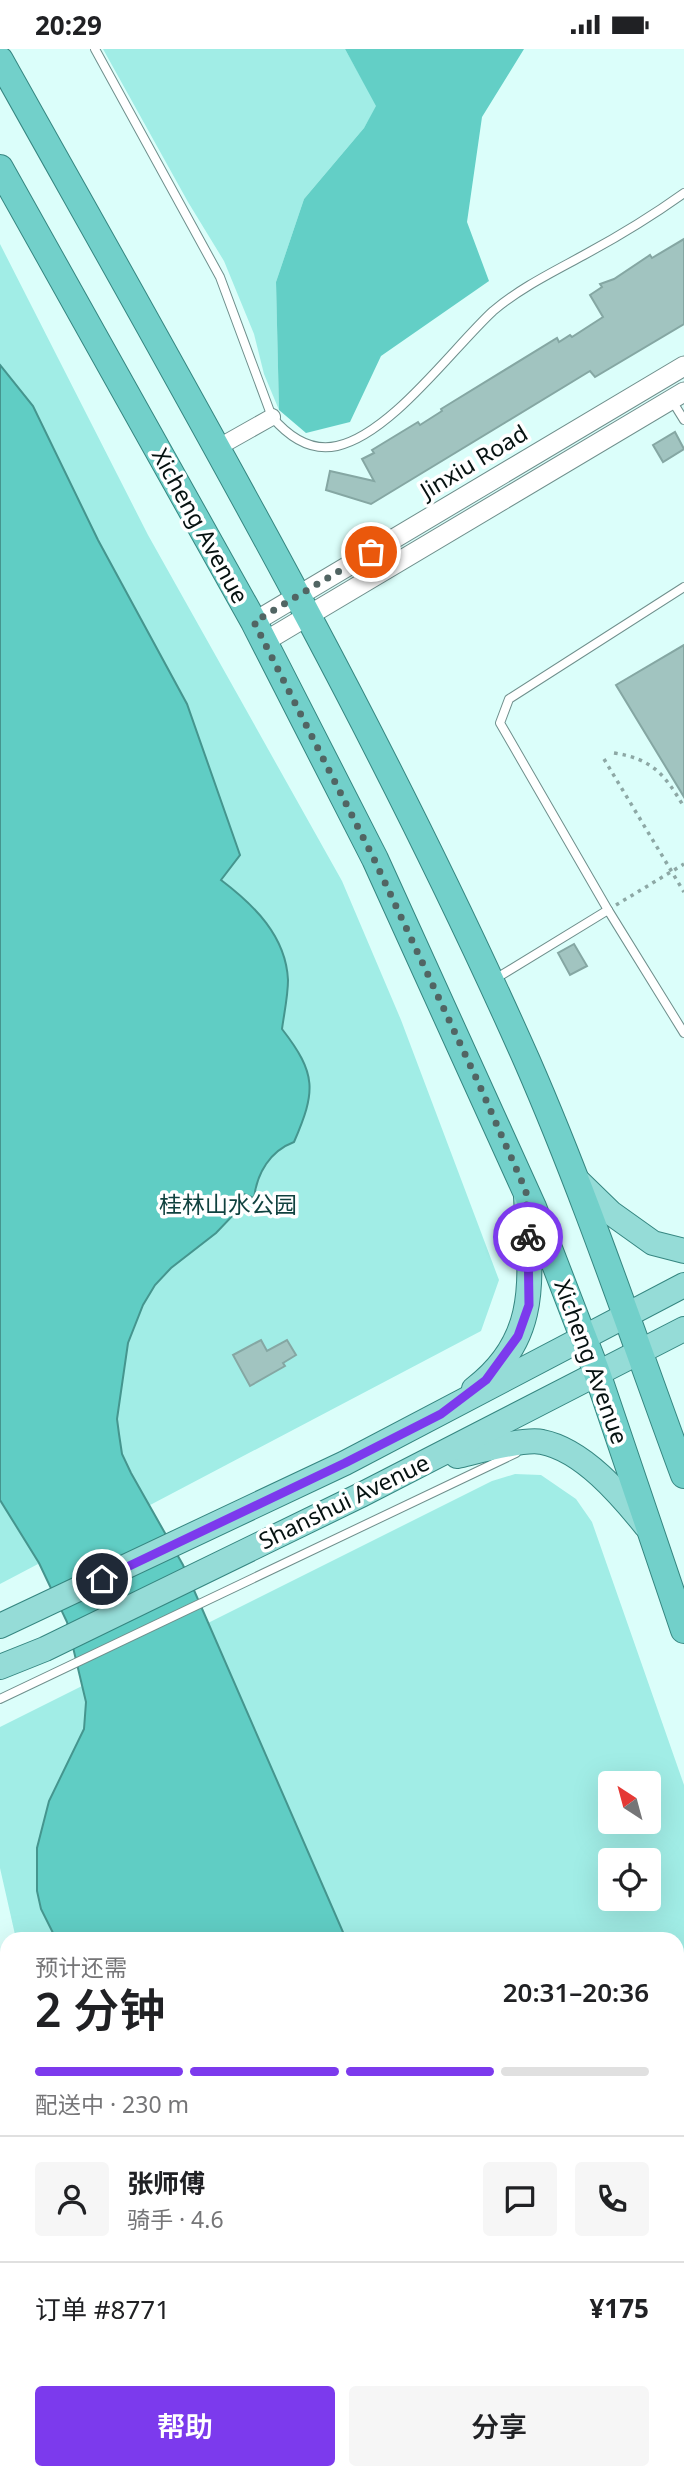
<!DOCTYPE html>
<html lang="zh">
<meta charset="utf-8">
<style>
body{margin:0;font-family:"Noto Sans","Noto Sans SC",sans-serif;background:#f6f6f6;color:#202124;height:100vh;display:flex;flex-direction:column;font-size:26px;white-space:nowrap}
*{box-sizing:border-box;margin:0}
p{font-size:23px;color:#757577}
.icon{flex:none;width:38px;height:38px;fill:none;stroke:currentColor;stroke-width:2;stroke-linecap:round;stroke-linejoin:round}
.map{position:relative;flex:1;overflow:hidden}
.details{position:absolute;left:0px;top:1883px;width:684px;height:548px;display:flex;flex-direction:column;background:#fff;border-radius:21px 21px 0 0;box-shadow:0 7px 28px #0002}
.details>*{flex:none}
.needle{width:46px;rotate:324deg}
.fabs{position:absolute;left:598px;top:1722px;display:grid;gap:14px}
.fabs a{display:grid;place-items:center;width:63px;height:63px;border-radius:7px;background:#fff;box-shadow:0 7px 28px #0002;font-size:35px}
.pin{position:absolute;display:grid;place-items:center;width:60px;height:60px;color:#fff;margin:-30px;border:4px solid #fff;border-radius:50%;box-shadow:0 2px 7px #0007}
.courier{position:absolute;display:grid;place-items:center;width:70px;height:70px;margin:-35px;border:5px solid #7c3aed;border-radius:50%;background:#fff;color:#222;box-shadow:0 2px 9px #0007}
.head em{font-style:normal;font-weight:600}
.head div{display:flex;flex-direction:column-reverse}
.head{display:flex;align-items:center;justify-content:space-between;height:119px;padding:0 35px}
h1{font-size:46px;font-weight:600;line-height:52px}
.bar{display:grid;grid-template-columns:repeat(4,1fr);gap:10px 7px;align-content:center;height:84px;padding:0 35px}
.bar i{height:9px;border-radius:5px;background:#e0e0e0}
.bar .active{background:#7c3aed}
.bar p{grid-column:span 4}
.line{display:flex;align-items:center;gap:18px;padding:0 35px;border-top:2px solid #e0e0e0}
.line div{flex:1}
.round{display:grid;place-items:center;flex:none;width:74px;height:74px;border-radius:7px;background:#f6f6f6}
.primary-button{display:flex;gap:14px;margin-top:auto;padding:14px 35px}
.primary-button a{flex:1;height:80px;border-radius:7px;background:#7c3aed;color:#fff;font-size:28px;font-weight:600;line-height:80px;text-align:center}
.primary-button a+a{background:#f6f6f6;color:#202124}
.status{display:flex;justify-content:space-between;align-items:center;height:49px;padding:0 35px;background:#fff;direction:ltr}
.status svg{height:19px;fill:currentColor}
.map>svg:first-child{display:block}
.green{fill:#a1ede6;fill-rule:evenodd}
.forest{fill:#63cfc6}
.water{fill:#60cdc4;stroke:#45958e;stroke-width:2}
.building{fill:#a1c4c0;stroke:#85a7a3;stroke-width:2}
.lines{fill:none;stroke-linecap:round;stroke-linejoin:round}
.service-casing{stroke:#6f8f8c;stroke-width:10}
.minor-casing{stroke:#6f8f8c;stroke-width:18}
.tertiary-casing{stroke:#6f8f8c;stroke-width:21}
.primary-casing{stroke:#358680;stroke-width:26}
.trunk-casing{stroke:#358680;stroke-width:28}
.path{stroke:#8da8a5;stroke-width:3.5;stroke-dasharray:3.5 5;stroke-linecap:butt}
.service{stroke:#fff;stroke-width:8}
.minor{stroke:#fff;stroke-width:16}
.tertiary{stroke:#fff;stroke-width:19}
.primary{stroke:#95dcd7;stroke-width:24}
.trunk{stroke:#72d0ca;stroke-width:26}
.done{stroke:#516563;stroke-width:7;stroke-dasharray:0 12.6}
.route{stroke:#7c3aed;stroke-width:9}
.labels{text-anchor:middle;stroke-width:7;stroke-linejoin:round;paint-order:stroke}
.street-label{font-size:23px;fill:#061211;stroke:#fff}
.park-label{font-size:23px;fill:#10423f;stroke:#fff}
</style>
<div class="status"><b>20:29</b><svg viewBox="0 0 49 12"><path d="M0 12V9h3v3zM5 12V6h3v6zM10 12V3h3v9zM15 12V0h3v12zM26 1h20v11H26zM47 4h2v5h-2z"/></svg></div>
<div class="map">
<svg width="684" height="2430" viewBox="0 0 684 2430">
<rect width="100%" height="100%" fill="#dbfefa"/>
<g class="green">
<polygon points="103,0 345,0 377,57 364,79 304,150 276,233 279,361 264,325 254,285 224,212 188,153"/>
<polygon points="0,195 148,486 342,832 401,971 499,1231 481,1282 0,1535"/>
<path d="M 515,1425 L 541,1426 L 576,1450 L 592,1473 L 684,1736 L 684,2430 L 0,2430 L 0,2274 L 7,2268 L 7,2424 L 677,2424 L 677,1890 L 16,1890 L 0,1819 L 0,1678 L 492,1432 ZM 611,1734 L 649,1734 L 649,1773 L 611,1773 ZM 611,1811 L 649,1811 L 649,1850 L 611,1850 Z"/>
</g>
<polygon class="forest" points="345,0 524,0 482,68 467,173 489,232 381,307 350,373 306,384 279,361 276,233 304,150 364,79 376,57"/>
<g class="water">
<path d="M 0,316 L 33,357 L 98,491 L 187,655 L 240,806 L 221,831 C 254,856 286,887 288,931 C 288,947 284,965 282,980 C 317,1025 316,1042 294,1093 C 270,1102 257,1124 254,1149 L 244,1145 L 238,1161 L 216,1184 L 171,1219 L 155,1236 L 143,1256 L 128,1294 L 117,1370 L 119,1385 L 122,1405 L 131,1424 L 183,1516 L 346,1890 L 56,1890 L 41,1860 L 37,1842 L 37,1799 L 49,1752 L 84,1680 L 86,1653 L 67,1573 L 39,1514 L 0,1451 Z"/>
<polygon points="7,2336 7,2424 59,2424 58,2430 0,2430 0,2353"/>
<polygon points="157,2424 527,2424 520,2430 155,2430"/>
</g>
<g class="building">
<polygon points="684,190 684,275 595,328 590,322 371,455 326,441 330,422 374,432 362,410 374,404 372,401 418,373 420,376 442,362 441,360 557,289 559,293 570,286 572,288 603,268 590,246 602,238 600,235 614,230 650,206 652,209"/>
<polygon points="675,383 684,400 663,413 653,396"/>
<polygon points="684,596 684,748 616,636"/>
<polygon points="574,895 587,917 570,926 558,904"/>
<polygon points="261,1291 267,1302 287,1291 296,1306 283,1314 285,1317 250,1337 233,1306"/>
</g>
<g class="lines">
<g class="service-casing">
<g id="service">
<path d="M 95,0 L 220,228 L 272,368 C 289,388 310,403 337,397 C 391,385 452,300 493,262 C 520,239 553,223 584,206 C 619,187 652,167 684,144"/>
<polyline points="671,350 684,371"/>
<polyline points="608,861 500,674 509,650 684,538"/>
<polyline points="495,930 608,861 684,984"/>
<polyline points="0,1650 516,1404"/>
</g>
</g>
<g class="minor-casing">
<polyline id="minor" points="217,399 272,368"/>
</g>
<g class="tertiary-casing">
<g id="tertiary">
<polyline points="254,573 684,317"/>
<polyline points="264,593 684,343"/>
</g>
</g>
<g class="primary-casing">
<g id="primary">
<polyline points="576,1130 611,1164 653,1194 684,1202"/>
<path d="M 474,1340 C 544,1287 529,1222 526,1146"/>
<path d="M 457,1407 C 475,1403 525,1389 542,1393 C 583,1401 621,1446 646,1477"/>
<polyline points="0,1577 345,1414 684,1236"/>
<polyline points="0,1618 45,1600 361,1446 684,1280"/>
</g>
</g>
<g class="trunk-casing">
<g id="trunk">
<path d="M 0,11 C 184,340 374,667 527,1012 C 586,1147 633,1288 684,1426"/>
<polyline points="0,119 254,573 375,810 533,1158 597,1324 684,1581"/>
</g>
</g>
<g class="path">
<path d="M 614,704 C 653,710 665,726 684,758"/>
<polyline points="604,710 684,843"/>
<polyline points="616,856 684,815"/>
</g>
<use href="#service" class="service"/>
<use href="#minor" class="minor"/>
<use href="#tertiary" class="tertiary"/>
<use href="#primary" class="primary"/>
<use href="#trunk" class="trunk"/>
</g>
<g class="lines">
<polyline class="done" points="371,503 254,573 374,810 478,1033 526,1142 528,1188"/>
<polyline class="route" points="102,1530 345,1414 441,1365 486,1331 518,1287 529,1256 528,1188"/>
</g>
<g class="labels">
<g class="street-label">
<text transform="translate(474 413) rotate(-31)" y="8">Jinxiu Road</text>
<text transform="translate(200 477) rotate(61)" y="8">Xicheng Avenue</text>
<text transform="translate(591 1313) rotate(70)" y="8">Xicheng Avenue</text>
<text transform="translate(344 1453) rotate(-26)" y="8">Shanshui Avenue</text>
</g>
<g class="park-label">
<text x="228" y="1164">桂林山水公园</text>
</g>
</g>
</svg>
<div class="fabs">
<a><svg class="needle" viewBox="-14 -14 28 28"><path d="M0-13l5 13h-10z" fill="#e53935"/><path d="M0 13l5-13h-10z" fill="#757577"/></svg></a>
<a><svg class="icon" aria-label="locate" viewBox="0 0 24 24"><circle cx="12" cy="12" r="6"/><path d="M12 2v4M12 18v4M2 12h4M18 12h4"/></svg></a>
</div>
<div class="pin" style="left:371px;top:503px;background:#ea580c"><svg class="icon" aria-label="bag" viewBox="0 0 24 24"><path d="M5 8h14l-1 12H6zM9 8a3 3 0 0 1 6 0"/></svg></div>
<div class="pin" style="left:102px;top:1530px;background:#1f2937"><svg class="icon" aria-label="home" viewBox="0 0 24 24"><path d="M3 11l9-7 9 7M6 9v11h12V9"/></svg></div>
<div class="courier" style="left:528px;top:1188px"><svg class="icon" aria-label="bike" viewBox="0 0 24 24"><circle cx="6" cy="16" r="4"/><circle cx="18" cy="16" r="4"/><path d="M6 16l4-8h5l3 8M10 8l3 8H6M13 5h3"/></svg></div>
<section class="details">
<div class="head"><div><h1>2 分钟</h1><p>预计还需</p></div><em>20:31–20:36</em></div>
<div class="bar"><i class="active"></i><i class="active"></i><i class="active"></i><i></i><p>配送中 · 230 m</p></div>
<div class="line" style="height:126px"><a class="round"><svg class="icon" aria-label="person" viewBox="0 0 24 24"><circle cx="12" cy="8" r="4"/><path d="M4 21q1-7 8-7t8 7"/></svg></a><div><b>张师傅</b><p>骑手 · 4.6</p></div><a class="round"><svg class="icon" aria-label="chat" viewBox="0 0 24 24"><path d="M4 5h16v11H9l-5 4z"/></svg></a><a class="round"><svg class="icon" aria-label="phone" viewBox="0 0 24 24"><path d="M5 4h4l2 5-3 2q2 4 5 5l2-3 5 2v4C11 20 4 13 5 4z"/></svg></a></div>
<div class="line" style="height:91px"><div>订单 #8771</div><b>¥175</b></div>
<div class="primary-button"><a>帮助</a><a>分享</a></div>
</section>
</div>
